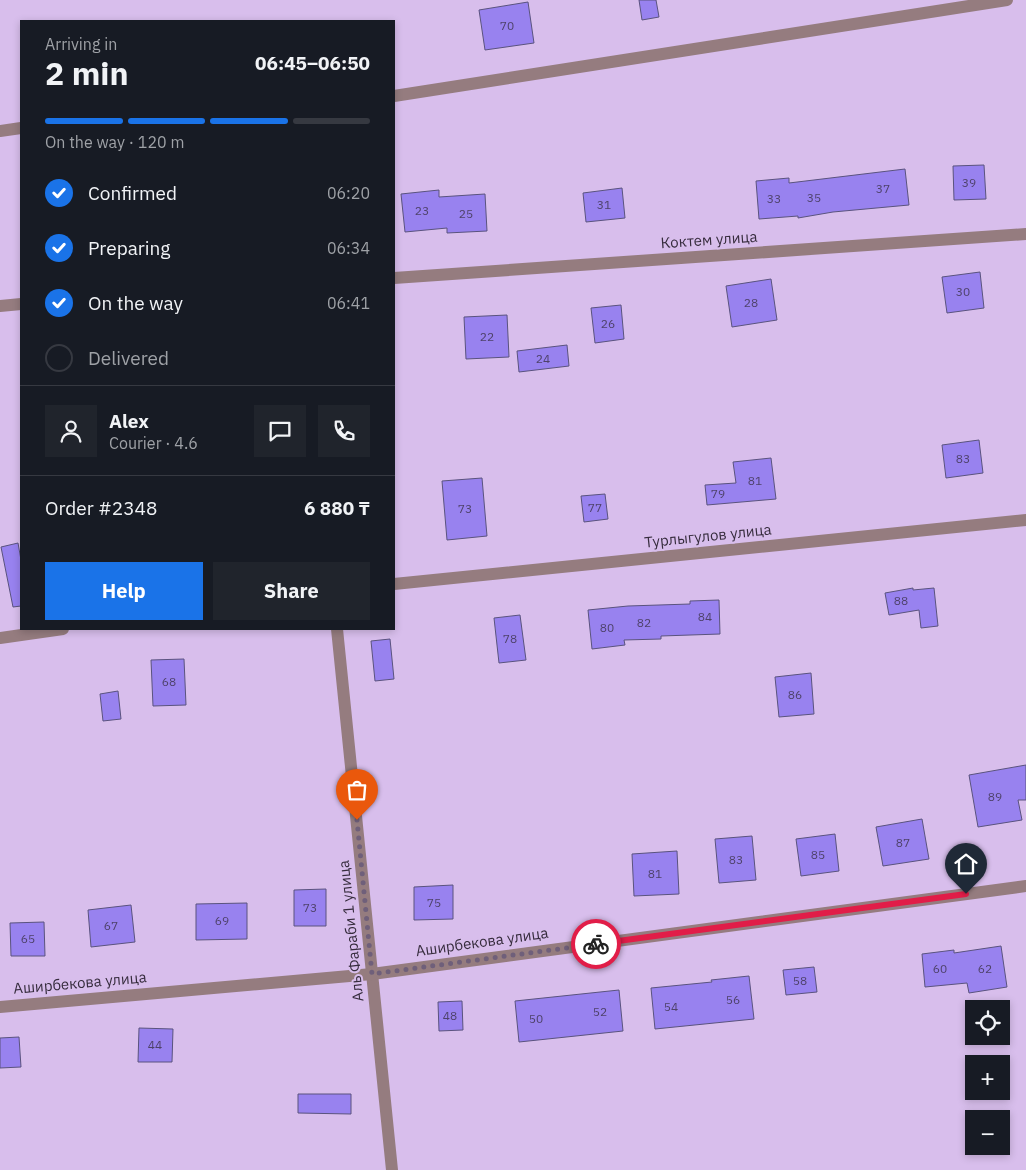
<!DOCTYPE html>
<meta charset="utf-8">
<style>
body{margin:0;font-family:"IBM Plex Sans",sans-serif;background:#20242c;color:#f1f3f6;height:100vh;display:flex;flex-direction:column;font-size:19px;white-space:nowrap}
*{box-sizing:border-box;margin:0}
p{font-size:16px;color:#9ea1a6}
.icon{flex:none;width:28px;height:28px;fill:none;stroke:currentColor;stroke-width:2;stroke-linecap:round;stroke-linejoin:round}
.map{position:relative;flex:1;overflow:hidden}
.panel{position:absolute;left:20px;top:20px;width:375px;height:610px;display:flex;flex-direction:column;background:#171b24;border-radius:0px;box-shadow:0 2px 8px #0003}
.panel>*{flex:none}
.fabs{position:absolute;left:965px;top:1000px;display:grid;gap:10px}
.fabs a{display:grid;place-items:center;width:45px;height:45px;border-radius:0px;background:#171b24;box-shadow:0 2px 8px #0003;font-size:25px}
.pin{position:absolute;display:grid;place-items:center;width:42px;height:42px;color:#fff;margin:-51px -21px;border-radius:50% 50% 50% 0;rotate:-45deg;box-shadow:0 0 5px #0007}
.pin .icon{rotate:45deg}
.courier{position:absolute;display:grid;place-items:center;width:50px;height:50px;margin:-25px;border:4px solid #e11d48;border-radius:50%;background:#fff;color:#222;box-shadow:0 1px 6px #0007}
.headline em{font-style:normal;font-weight:800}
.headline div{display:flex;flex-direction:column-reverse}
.headline{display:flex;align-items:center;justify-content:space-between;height:85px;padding:0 25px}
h1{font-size:32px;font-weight:800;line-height:38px}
.bar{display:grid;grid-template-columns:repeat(4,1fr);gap:8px 5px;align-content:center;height:60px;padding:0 25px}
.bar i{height:6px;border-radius:4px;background:#363941}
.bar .current{background:#1a73e8}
.bar p{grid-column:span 4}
.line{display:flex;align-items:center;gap:12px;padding:0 25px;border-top:1px solid #363941}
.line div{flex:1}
.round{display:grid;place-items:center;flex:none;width:52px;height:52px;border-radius:0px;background:#20242c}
ol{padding:0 25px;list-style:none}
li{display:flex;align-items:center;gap:15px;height:55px}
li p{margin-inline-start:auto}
li .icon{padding:5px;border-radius:50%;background:#1a73e8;color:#fff;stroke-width:4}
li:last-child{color:#9ea1a6}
li i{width:28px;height:28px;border:2px solid #363941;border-radius:50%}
.action{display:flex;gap:10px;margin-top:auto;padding:10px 25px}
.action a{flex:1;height:58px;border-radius:0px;background:#1a73e8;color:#fff;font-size:20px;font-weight:800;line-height:58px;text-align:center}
.action a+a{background:#20242c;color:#f1f3f6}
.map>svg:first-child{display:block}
.building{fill:#9882ef;stroke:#5a537e}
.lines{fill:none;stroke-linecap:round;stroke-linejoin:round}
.minor{stroke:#957c7f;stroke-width:12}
.done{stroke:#6f5f7a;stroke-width:5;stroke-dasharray:0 9}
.route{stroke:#e11d48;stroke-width:6}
.labels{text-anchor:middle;stroke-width:4;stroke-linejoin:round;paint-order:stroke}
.number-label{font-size:12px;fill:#4e426a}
.street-label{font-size:15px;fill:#362c3d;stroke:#d8beec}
</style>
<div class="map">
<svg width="1026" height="1170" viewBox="0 0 1026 1170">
<rect width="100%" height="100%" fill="#d8beec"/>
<g class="building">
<polygon points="639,0 656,0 659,17 642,20"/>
<polygon points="528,2 534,43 485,50 479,10"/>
<polygon points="984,165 986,199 954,200 953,166"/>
<polygon points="905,169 909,205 833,212 798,218 798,216 759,219 756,181 789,178 789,183"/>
<polygon points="622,188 625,218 586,222 583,193"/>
<polygon points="439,190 439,197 485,194 487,231 447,233 447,228 405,232 401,194"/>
<polygon points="980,272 984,308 947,313 942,277"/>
<polygon points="771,279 777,320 732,327 726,286"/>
<polygon points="621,305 624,339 595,343 591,308"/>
<polygon points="507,315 509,357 466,359 464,317"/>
<polygon points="567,345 569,366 519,372 517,351"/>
<polygon points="979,440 983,473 946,478 942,445"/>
<polygon points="771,458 776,499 707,505 705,485 736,483 733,462"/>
<polygon points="482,478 487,536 447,540 442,481"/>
<polygon points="605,494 608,519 584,522 581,496"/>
<polygon points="18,543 21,560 21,606 13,607 1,547"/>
<polygon points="913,588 913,590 934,588 938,626 921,628 919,610 889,615 885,593"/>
<polygon points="719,600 720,634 661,636 661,639 624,640 625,645 592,649 588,610 628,606 690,604 690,601"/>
<polygon points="520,615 526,660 499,663 494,618"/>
<polygon points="390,639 394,679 375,681 371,641"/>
<polygon points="184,659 186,705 153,706 151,660"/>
<polygon points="811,673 814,714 779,717 775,677"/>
<polygon points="118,691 121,719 103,721 100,694"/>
<polygon points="1026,765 1026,800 1018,800 1022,820 978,827 969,775"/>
<polygon points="922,819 929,859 883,866 876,827"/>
<polygon points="835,834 839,871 801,876 796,839"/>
<polygon points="752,836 756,880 719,883 715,839"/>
<polygon points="677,851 679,894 634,896 632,854"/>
<polygon points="453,885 453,919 414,920 414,887"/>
<polygon points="326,889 326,926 294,926 294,890"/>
<polygon points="247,903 247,939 196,940 196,904"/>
<polygon points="131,905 135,942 91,947 88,910"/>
<polygon points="44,922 45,956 11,956 10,923"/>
<polygon points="1001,946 1007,987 969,993 967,983 925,987 922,954 954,950 954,953"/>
<polygon points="814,967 817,992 786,995 783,970"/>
<polygon points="749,976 754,1019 655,1029 651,988 712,982 711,980"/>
<polygon points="619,990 623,1031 519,1042 515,1001"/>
<polygon points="462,1001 463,1030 439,1031 438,1002"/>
<polygon points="139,1028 173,1029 172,1062 138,1062"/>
<polygon points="19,1037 21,1067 0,1068 0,1038"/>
<polygon points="298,1094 351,1094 351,1114 298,1113"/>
</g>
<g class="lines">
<g class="minor">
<polyline points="394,96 1007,0"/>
<polyline points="0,131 21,128"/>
<polyline points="394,278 1026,234"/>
<polyline points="0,306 21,304"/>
<polyline points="394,584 1026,520"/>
<polyline points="337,629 392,1170"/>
<polyline points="0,638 63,629"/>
<polyline points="0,1007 372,974 1026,886"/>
</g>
</g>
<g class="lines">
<polyline class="done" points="357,820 372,974 596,944"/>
<polyline class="route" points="596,944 966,894"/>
</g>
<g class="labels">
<g class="number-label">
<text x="507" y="30">70</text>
<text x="969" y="187">39</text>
<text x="883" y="193">37</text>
<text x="814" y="202">35</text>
<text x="774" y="203">33</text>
<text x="604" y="209">31</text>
<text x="422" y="215">23</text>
<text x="466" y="218">25</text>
<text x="963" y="296">30</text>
<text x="751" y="307">28</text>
<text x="608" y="328">26</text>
<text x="487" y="341">22</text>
<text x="543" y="363">24</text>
<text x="963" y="463">83</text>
<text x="755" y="485">81</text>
<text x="718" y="498">79</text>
<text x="595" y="512">77</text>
<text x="465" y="513">73</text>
<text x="901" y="605">88</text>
<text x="705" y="621">84</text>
<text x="644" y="627">82</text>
<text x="607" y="632">80</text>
<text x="510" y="643">78</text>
<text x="169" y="686">68</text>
<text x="795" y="699">86</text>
<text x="995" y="801">89</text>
<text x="903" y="847">87</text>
<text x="818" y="859">85</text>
<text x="736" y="864">83</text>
<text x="655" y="878">81</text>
<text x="434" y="907">75</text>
<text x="310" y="912">73</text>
<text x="222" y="925">69</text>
<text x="111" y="930">67</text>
<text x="28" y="943">65</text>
<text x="940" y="973">60</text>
<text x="985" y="973">62</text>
<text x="800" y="985">58</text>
<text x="733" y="1004">56</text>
<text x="671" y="1011">54</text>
<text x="600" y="1016">52</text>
<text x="450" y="1020">48</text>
<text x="536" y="1023">50</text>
<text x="155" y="1049">44</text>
</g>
<g class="street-label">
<text transform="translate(709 240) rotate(-4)" y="5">Коктем улица</text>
<text transform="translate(708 536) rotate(-6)" y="5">Турлыгулов улица</text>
<text transform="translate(351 931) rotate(-96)" y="5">Аль Фараби 1 улица</text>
<text transform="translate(482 942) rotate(-8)" y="5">Аширбекова улица</text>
<text transform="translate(80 983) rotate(-5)" y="5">Аширбекова улица</text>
</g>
</g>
</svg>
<div class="fabs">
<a><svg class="icon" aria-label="locate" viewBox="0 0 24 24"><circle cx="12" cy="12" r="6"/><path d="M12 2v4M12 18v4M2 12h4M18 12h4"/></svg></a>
<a>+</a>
<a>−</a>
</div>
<div class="pin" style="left:357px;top:820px;background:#ea580c"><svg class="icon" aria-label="bag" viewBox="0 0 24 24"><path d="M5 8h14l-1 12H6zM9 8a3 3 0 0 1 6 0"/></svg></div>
<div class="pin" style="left:966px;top:894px;background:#1f2937"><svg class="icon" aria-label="home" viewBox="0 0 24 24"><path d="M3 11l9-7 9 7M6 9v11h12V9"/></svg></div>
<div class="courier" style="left:596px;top:944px"><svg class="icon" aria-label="bike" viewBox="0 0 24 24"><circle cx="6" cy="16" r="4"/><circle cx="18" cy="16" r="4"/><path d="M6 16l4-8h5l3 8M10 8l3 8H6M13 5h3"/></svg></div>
<section class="panel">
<div class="headline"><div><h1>2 min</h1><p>Arriving in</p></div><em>06:45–06:50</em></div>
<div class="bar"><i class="current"></i><i class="current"></i><i class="current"></i><i></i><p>On the way · 120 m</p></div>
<ol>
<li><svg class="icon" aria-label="check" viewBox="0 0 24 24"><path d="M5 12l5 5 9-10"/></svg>Confirmed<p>06:20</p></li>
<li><svg class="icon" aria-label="check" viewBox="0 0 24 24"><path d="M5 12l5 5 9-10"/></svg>Preparing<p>06:34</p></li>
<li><svg class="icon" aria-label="check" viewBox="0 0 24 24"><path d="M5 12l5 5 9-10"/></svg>On the way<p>06:41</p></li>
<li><i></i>Delivered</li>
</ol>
<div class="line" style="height:90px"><a class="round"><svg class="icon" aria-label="person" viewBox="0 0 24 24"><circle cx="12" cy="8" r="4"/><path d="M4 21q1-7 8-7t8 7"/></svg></a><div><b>Alex</b><p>Courier · 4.6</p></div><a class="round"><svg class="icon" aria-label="chat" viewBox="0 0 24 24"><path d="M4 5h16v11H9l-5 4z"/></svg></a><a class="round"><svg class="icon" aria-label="phone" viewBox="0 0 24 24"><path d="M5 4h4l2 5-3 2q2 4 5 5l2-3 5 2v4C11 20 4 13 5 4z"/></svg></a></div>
<div class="line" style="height:65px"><div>Order #2348</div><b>6 880 ₸</b></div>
<div class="action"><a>Help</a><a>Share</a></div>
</section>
</div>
